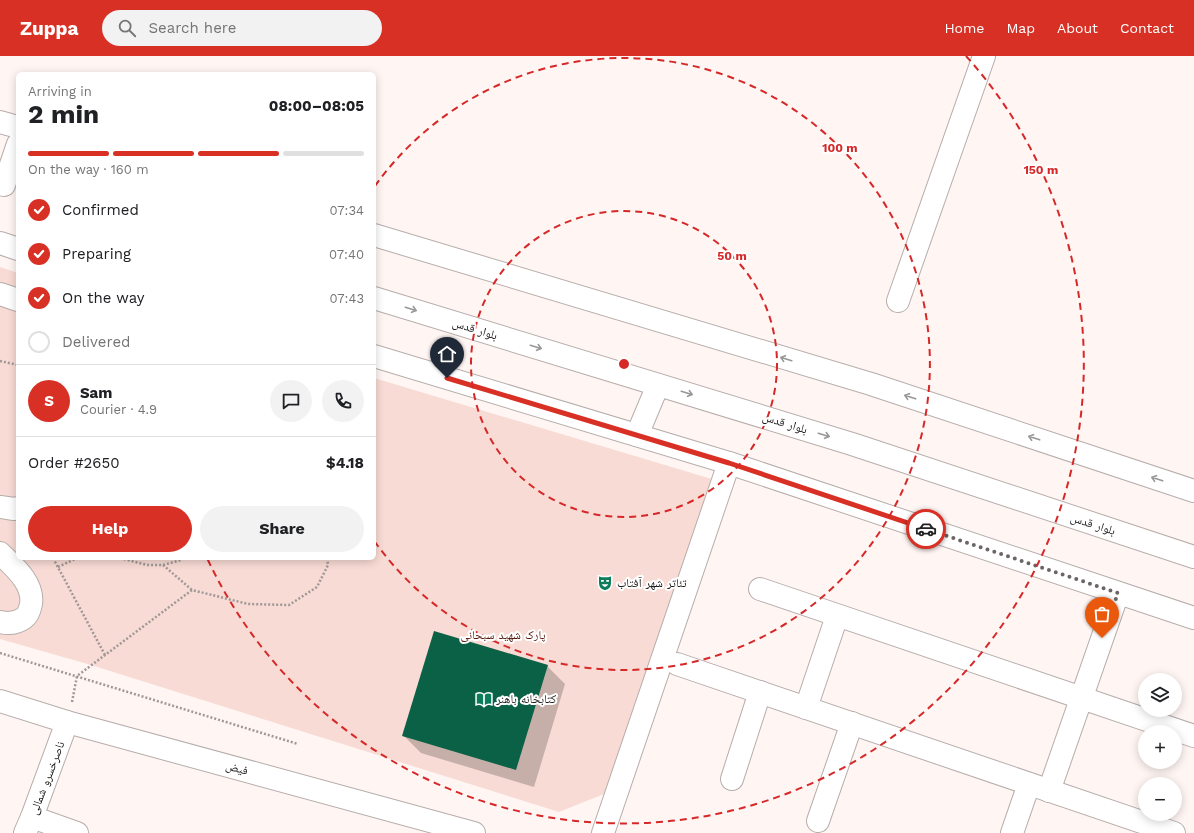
<!DOCTYPE html>
<meta charset="utf-8">
<style>
body{margin:0;font-family:"Work Sans","Noto Naskh Arabic",sans-serif;background:#f2f2f2;color:#202124;height:100vh;display:flex;flex-direction:column;font-size:15px;white-space:nowrap}
*{box-sizing:border-box;margin:0}
p{font-size:13px;color:#757577}
.icon{flex:none;width:22px;height:22px;fill:none;stroke:currentColor;stroke-width:2;stroke-linecap:round;stroke-linejoin:round}
.map{position:relative;flex:1;overflow:hidden}
.sheet{position:absolute;left:16px;top:16px;width:360px;height:488px;display:flex;flex-direction:column;background:#fff;border-radius:6px;box-shadow:0 2px 10px #0003}
.sheet>*{flex:none}
.tools{position:absolute;left:1138px;top:617px;display:grid;gap:8px}
.tools a{display:grid;place-items:center;width:44px;height:44px;border-radius:50%;background:#fff;box-shadow:0 2px 10px #0003;font-size:20px}
.pin{position:absolute;display:grid;place-items:center;width:34px;height:34px;color:#fff;margin:-41px -17px;border-radius:50% 50% 50% 0;rotate:-45deg;box-shadow:0 0 4px #0007}
.pin .icon{rotate:45deg}
.courier{position:absolute;display:grid;place-items:center;width:40px;height:40px;margin:-20px;border:3px solid #d93025;border-radius:50%;background:#fff;color:#222;box-shadow:0 1px 5px #0007}
.headline em{font-style:normal;font-weight:700}
.headline div{display:flex;flex-direction:column-reverse}
.headline{display:flex;align-items:center;justify-content:space-between;height:68px;padding:0 12px}
h1{font-size:26px;font-weight:700;line-height:30px}
.bar{display:grid;grid-template-columns:repeat(4,1fr);gap:6px 4px;align-content:center;height:48px;padding:0 12px}
.bar i{height:5px;border-radius:3px;background:#e0e0e0}
.bar .selected{background:#d93025}
.bar p{grid-column:span 4}
.line{display:flex;align-items:center;gap:10px;padding:0 12px;border-top:1px solid #e0e0e0}
.line div{flex:1}
.round{display:grid;place-items:center;flex:none;width:42px;height:42px;border-radius:21px;background:#f2f2f2}
ol{padding:0 12px;list-style:none}
li{display:flex;align-items:center;gap:12px;height:44px}
li p{margin-inline-start:auto}
li .icon{padding:4px;border-radius:50%;background:#d93025;color:#fff;stroke-width:4}
li:last-child{color:#757577}
li i{width:22px;height:22px;border:2px solid #e0e0e0;border-radius:50%}
.button{display:flex;gap:8px;margin-top:auto;padding:8px 12px}
.button a{flex:1;height:46px;border-radius:24px;background:#d93025;color:#fff;font-size:16px;font-weight:700;line-height:46px;text-align:center}
.button a+a{background:#f2f2f2;color:#202124}
header{display:flex;align-items:center;gap:24px;box-sizing:border-box;height:56px;padding:0 20px;background:#d93025;color:#fff}
header strong{font-size:19px}
nav{display:flex;gap:22px;margin-inline-start:auto;font-size:14px}
.search{width:280px;height:36px;background:#f2f2f2;display:flex;align-items:center;gap:10px;box-sizing:border-box;padding:0 14px;border-radius:22px;color:#757577;font-size:15px}
.map>svg:first-child{display:block}
.green{fill:#f8dbd4}
.shadow{fill:#0003}
.building{fill:#0b6145}
.lines{fill:none;stroke-linecap:round;stroke-linejoin:round}
.minor-casing{stroke:#b7aeac;stroke-width:24}
.major-casing{stroke:#b7aeac;stroke-width:24}
.path{stroke:#9f9897;stroke-width:2.5;stroke-dasharray:2 2;stroke-linecap:butt}
.minor{stroke:#fff;stroke-width:22}
.major{stroke:#fff;stroke-width:22}
.oneway{stroke:#989797}
.done{stroke:#6b6564;stroke-width:4;stroke-dasharray:0 7.2}
.route{stroke:#d93025;stroke-width:5}
.ring{fill:none;stroke:#d62828;stroke-width:2;stroke-dasharray:7 5}
.labels{text-anchor:middle;stroke-width:4;stroke-linejoin:round;paint-order:stroke}
.street-label{font-size:12px;fill:#1b1717;stroke:#fff}
.poi-label{font-size:12px;fill:#1b1717;stroke:#fff;text-anchor:start}
.park-label{font-size:12px;fill:#56180a;stroke:#fff}
.centre{fill:#d62828;stroke:#fff;stroke-width:2}
.ring-label{font-size:12px;text-anchor:middle;font-weight:bold;fill:#d62828;stroke:#fff;stroke-width:4;stroke-linejoin:round;paint-order:stroke}
</style>
<header>
<strong>Zuppa</strong>
<div class="search"><svg class="icon" aria-label="search" viewBox="0 0 24 24"><circle cx="10" cy="10" r="6"/><path d="M15 15l6 6"/></svg>Search here</div>
<nav><a>Home</a><a>Map</a><a>About</a><a>Contact</a></nav>
</header>
<div class="map">
<svg width="1194" height="777" viewBox="0 0 1194 777">
<rect width="100%" height="100%" fill="#fff5f3"/>
<polygon class="green" points="0,211 18,217 18,502 374,502 374,322 715,424 609,736 559,756 91,609 0,583"/>
<polygon class="shadow" points="547,610 565,628 534,731 421,697 403,679"/>
<polygon class="building" points="434,575 548,609 516,714 402,680"/>
<g class="lines">
<g class="minor-casing">
<g id="minor">
<polyline points="0,187 18,193"/>
<polyline points="0,238 18,244"/>
<polyline points="898,245 984,0"/>
<polyline points="374,300 729,407 1194,562"/>
<polyline points="637,379 658,329"/>
<polyline points="0,451 14,453 18,452"/>
<path d="M 0,497 C 14,511 34,527 31,548 C 30,553 28,559 24,562 C 17,567 8,568 0,566"/>
<polyline points="760,533 1194,680"/>
<polyline points="677,608 1174,777"/>
<polyline points="0,645 67,666 474,777"/>
<polyline points="806,652 837,560"/>
<polyline points="732,723 760,636"/>
<polyline points="1049,735 1118,537"/>
<polyline points="32,761 77,777"/>
<polyline points="818,765 852,667"/>
<polyline points="25,777 32,761 67,666"/>
<polyline points="603,777 729,407"/>
<polyline points="1012,777 1029,728"/>
</g>
</g>
<g class="major-casing">
<g id="major">
<polyline points="0,66 18,71"/>
<polyline points="4,129 18,88"/>
<polyline points="374,179 871,328 1194,435"/>
<polyline points="374,242 852,388 1194,501"/>
</g>
</g>
<g class="path">
<polyline points="0,305 18,309"/>
<polyline points="53,502 105,599"/>
<polyline points="120,502 147,509 163,509 181,504 183,502"/>
<polyline points="163,509 192,534"/>
<polyline points="58,511 77,502"/>
<polyline points="0,597 298,688"/>
<polyline points="72,646 77,620 192,534 248,548 289,549 317,531 328,509 327,502"/>
</g>
<use href="#minor" class="minor"/>
<use href="#major" class="major"/>
</g>
<defs><path id="oneway-shaft" d="M-6 0H5M1.5-3L5.5 0L1.5 3" fill="none" stroke-width="1.6" stroke-linecap="round" stroke-linejoin="round"/></defs>
<g class="oneway">
<use href="#oneway-shaft" transform="translate(411 253) rotate(17)"/>
<use href="#oneway-shaft" transform="translate(536 291) rotate(17)"/>
<use href="#oneway-shaft" transform="translate(786 303) rotate(-163)"/>
<use href="#oneway-shaft" transform="translate(687 337) rotate(17)"/>
<use href="#oneway-shaft" transform="translate(910 341) rotate(-162)"/>
<use href="#oneway-shaft" transform="translate(824 379) rotate(17)"/>
<use href="#oneway-shaft" transform="translate(1034 382) rotate(-162)"/>
<use href="#oneway-shaft" transform="translate(1157 423) rotate(-162)"/>
</g>
<g class="lines">
<polyline class="done" points="926,473 1118,537 1102,582"/>
<polyline class="route" points="447,322 729,407 926,473"/>
</g>
<g class="ring">
<circle cx="624" cy="308" r="153"/>
<path d="M375 130A306 306 0 1 1 375 486"/>
<path d="M966 0A460 460 0 1 1 207 502"/>
</g>
<defs>
<g id="theatre-bare" transform="scale(1.2)"><path d="M-5-5.5Q0-4 5-5.5V0Q5 5 0 6Q-5 5-5 0ZM-3.3-2.5H-1v1.5H-3.3ZM1-2.5H3.3v1.5H1ZM-2.8 1Q0 5.5 2.8 1Z" fill="#0c7d5a" stroke="#fff" stroke-width="2.5" paint-order="stroke"/></g>
<g id="library-bare" transform="scale(1.2)"><path d="M-6-4Q-3-5.5-.7-3.5V5Q-3 3-6 4ZM6-4Q3-5.5 .7-3.5V5Q3 3 6 4Z" fill="#0c7d5a" stroke="#fff" stroke-width="2.5" paint-order="stroke"/></g>
</defs>
<g fill-rule="evenodd">
<use href="#theatre-bare" x="605" y="527"/>
<use href="#library-bare" x="484" y="643"/>
</g>
<g class="labels">
<g class="street-label">
<text transform="translate(475 273) rotate(17)" y="4">بلوار قدس</text>
<text transform="translate(785 367) rotate(17)" y="4">بلوار قدس</text>
<text transform="translate(1093 468) rotate(18)" y="4">بلوار قدس</text>
<text transform="translate(237 712) rotate(15)" y="4">فیض</text>
<text transform="translate(47 722) rotate(-69)" y="4">ناصرخسرو شمالی</text>
</g>
<g class="poi-label">
<text x="617" y="531">تئاتر شهر آفتاب</text>
<text x="496" y="647">کتابخانه باهنر</text>
</g>
<g class="park-label">
<text x="503" y="583">پارک شهید سبحانی</text>
</g>
</g>
<circle cx="624" cy="308" r="6" class="centre"/>
<g class="ring-label">
<text x="840" y="96">100 m</text>
<text x="1041" y="118">150 m</text>
<text x="732" y="204">50 m</text>
</g>
</svg>
<div class="tools">
<a><svg class="icon" aria-label="layers" viewBox="0 0 24 24"><path d="M12 4l9 5-9 5-9-5zM3 14l9 5 9-5"/></svg></a>
<a>+</a>
<a>−</a>
</div>
<div class="pin" style="left:1102px;top:582px;background:#ea580c"><svg class="icon" aria-label="bag" viewBox="0 0 24 24"><path d="M5 8h14l-1 12H6zM9 8a3 3 0 0 1 6 0"/></svg></div>
<div class="pin" style="left:447px;top:322px;background:#1f2937"><svg class="icon" aria-label="home" viewBox="0 0 24 24"><path d="M3 11l9-7 9 7M6 9v11h12V9"/></svg></div>
<div class="courier" style="left:926px;top:473px"><svg class="icon" aria-label="car" viewBox="0 0 24 24"><path d="M5 17H2v-5l4-1 3-4h7l3 4 3 1v5h-3M9 17h6M6 11h13"/><circle cx="7" cy="17" r="2"/><circle cx="17" cy="17" r="2"/></svg></div>
<section class="sheet">
<div class="headline"><div><h1>2 min</h1><p>Arriving in</p></div><em>08:00–08:05</em></div>
<div class="bar"><i class="selected"></i><i class="selected"></i><i class="selected"></i><i></i><p>On the way · 160 m</p></div>
<ol>
<li><svg class="icon" aria-label="check" viewBox="0 0 24 24"><path d="M5 12l5 5 9-10"/></svg>Confirmed<p>07:34</p></li>
<li><svg class="icon" aria-label="check" viewBox="0 0 24 24"><path d="M5 12l5 5 9-10"/></svg>Preparing<p>07:40</p></li>
<li><svg class="icon" aria-label="check" viewBox="0 0 24 24"><path d="M5 12l5 5 9-10"/></svg>On the way<p>07:43</p></li>
<li><i></i>Delivered</li>
</ol>
<div class="line" style="height:72px"><b class="round" style="background:#d93025;color:#fff">S</b><div><b>Sam</b><p>Courier · 4.9</p></div><a class="round"><svg class="icon" aria-label="chat" viewBox="0 0 24 24"><path d="M4 5h16v11H9l-5 4z"/></svg></a><a class="round"><svg class="icon" aria-label="phone" viewBox="0 0 24 24"><path d="M5 4h4l2 5-3 2q2 4 5 5l2-3 5 2v4C11 20 4 13 5 4z"/></svg></a></div>
<div class="line" style="height:52px"><div>Order #2650</div><b>$4.18</b></div>
<div class="button"><a>Help</a><a>Share</a></div>
</section>
</div>
